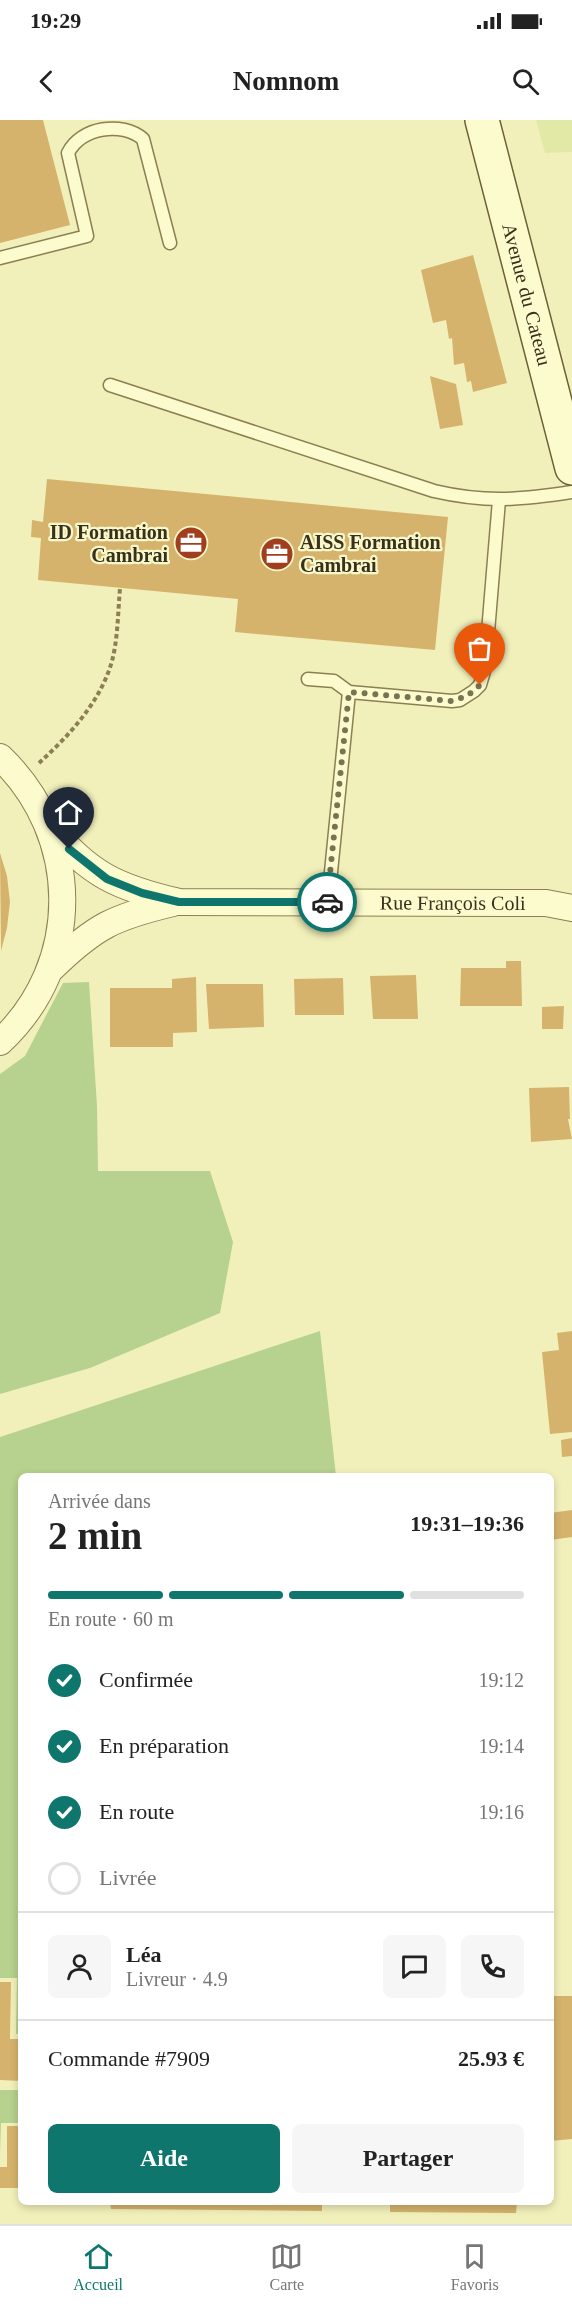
<!DOCTYPE html>
<html lang="fr">
<meta charset="utf-8">
<style>
body{margin:0;font-family:Georgia,serif;background:#f6f6f6;color:#222;height:100vh;display:flex;flex-direction:column;font-size:22px;white-space:nowrap}
*{box-sizing:border-box;margin:0}
p{font-size:20px;color:#767676}
.icon{flex:none;width:33px;height:33px;fill:none;stroke:currentColor;stroke-width:2;stroke-linecap:round;stroke-linejoin:round}
.map{position:relative;flex:1;overflow:hidden}
.sheet{position:absolute;left:18px;top:1353px;width:536px;height:732px;display:flex;flex-direction:column;background:#fff;border-radius:9px;box-shadow:0 3px 9px #0003}
.sheet>*{flex:none}
.pin{position:absolute;display:grid;place-items:center;width:51px;height:51px;color:#fff;margin:-62px -26px;border-radius:50% 50% 50% 0;rotate:-45deg;box-shadow:0 0 6px #0007}
.pin .icon{rotate:45deg}
.courier{position:absolute;display:grid;place-items:center;width:60px;height:60px;margin:-30px;border:4px solid #0f766e;border-radius:50%;background:#fff;color:#222;box-shadow:0 2px 8px #0007}
.overview em{font-style:normal;font-weight:800}
.overview div{display:flex;flex-direction:column-reverse}
.overview{display:flex;align-items:center;justify-content:space-between;height:102px;padding:0 30px}
h1{font-size:39px;font-weight:800;line-height:45px}
.bar{display:grid;grid-template-columns:repeat(4,1fr);gap:9px 6px;align-content:center;height:72px;padding:0 30px}
.bar i{height:8px;border-radius:4px;background:#e0e0e0}
.bar .current{background:#0f766e}
.bar p{grid-column:span 4}
.line{display:flex;align-items:center;gap:15px;padding:0 30px;border-top:2px solid #e0e0e0}
.line div{flex:1}
.round{display:grid;place-items:center;flex:none;width:63px;height:63px;border-radius:9px;background:#f6f6f6}
ol{padding:0 30px;list-style:none}
li{display:flex;align-items:center;gap:18px;height:66px}
li p{margin-inline-start:auto}
li .icon{padding:6px;border-radius:50%;background:#0f766e;color:#fff;stroke-width:4}
li:last-child{color:#767676}
li i{width:33px;height:33px;border:3px solid #e0e0e0;border-radius:50%}
.primary-button{display:flex;gap:12px;margin-top:auto;padding:12px 30px}
.primary-button a{flex:1;height:69px;border-radius:9px;background:#0f766e;color:#fff;font-size:24px;font-weight:800;line-height:69px;text-align:center}
.primary-button a+a{background:#f6f6f6;color:#222}
.status{display:flex;justify-content:space-between;align-items:center;height:42px;padding:0 30px;background:#fff;direction:ltr}
.status svg{height:16px;fill:currentColor}
header{display:flex;justify-content:space-between;align-items:center;height:78px;padding:0 30px;background:#fff;font-size:27px;font-weight:800}
.tabs{display:flex;justify-content:space-around;align-items:center;height:84px;border-top:2px solid #e0e0e0;background:#fff;font-size:16px;color:#767676}
.tabs a{display:grid;justify-items:center;gap:3px}
.tabs .current{color:#0f766e}
.map>svg:first-child{display:block}
.farmland{fill:#e2e9a7}
.green{fill:#b7d18e}
.building{fill:#d5b36c}
.lines{fill:none;stroke-linecap:round;stroke-linejoin:round}
.lane-casing{stroke:#8b7f53;stroke-width:15}
.street-casing{stroke:#8b7f53;stroke-width:28}
.secondary-casing{stroke:#6c6036;stroke-width:36}
.path{stroke:#8b7f53;stroke-width:4;stroke-dasharray:4.5 3;stroke-linecap:butt}
.lane{stroke:#fcfbce;stroke-width:12}
.street{stroke:#fcfbce;stroke-width:26}
.secondary{stroke:#fcfbce;stroke-width:33}
.done{stroke:#797352;stroke-width:6;stroke-dasharray:0 10.8}
.route{stroke:#0f766e;stroke-width:8}
.labels{text-anchor:middle;stroke-width:4.5;stroke-linejoin:round;paint-order:stroke}
.street-label{font-size:20px;fill:#38301a;stroke:#f9f8cb}
.poi-label{font-size:20px;font-weight:bold;fill:#38301a;stroke:#f9f8cb;text-anchor:end}
</style>
<div class="status"><b>19:29</b><svg viewBox="0 0 49 12"><path d="M0 12V9h3v3zM5 12V6h3v6zM10 12V3h3v9zM15 12V0h3v12zM26 1h20v11H26zM47 4h2v5h-2z"/></svg></div>
<header><svg class="icon" aria-label="back" viewBox="0 0 24 24"><path d="M15 5l-7 7 7 7"/></svg>Nomnom<svg class="icon" aria-label="search" viewBox="0 0 24 24"><circle cx="10" cy="10" r="6"/><path d="M15 15l6 6"/></svg></header>
<div class="map">
<svg width="572" height="2104" viewBox="0 0 572 2104">
<rect width="100%" height="100%" fill="#f2f0ba"/>
<polygon class="farmland" points="536,0 572,0 572,32 545,33"/>
<g class="green">
<polygon points="89,862 97,986 98,1051 210,1051 233,1122 220,1193 90,1248 0,1274 0,954 25,936 63,863"/>
<polygon points="320,1211 336,1356 21,1356 21,1914 16,1914 17,1858 0,1858 0,1317"/>
<polygon points="0,1970 18,1970 21,1975 21,2003 1,2003 0,2034"/>
</g>
<g class="building">
<polygon points="0,0 43,0 70,105 0,123"/>
<polygon points="473,135 507,263 473,272 471,261 467,262 464,243 454,245 452,218 449,219 446,200 433,203 421,150"/>
<polygon points="430,256 456,264 463,305 440,309"/>
<polygon points="47,359 448,397 435,530 235,512 238,479 38,460 41,418 31,417 32,400 43,402"/>
<polygon points="0,733 7,756 10,782 7,808 1,831"/>
<polygon points="506,841 521,841 522,886 460,886 461,848 506,848"/>
<polygon points="416,855 418,899 373,899 370,856"/>
<polygon points="196,857 197,912 173,913 173,927 110,927 110,868 172,868 172,859"/>
<polygon points="343,858 344,895 295,895 294,859"/>
<polygon points="206,864 263,864 264,907 209,909"/>
<polygon points="564,886 563,909 542,909 542,887"/>
<polygon points="569,967 570,999 568,999 572,1019 531,1022 529,968"/>
<polygon points="572,1211 572,1312 550,1314 542,1232 559,1230 557,1213"/>
<polygon points="572,1318 572,1336 562,1337 561,1320"/>
<polygon points="572,1390 572,1417 550,1420 550,1393"/>
<polygon points="0,1862 11,1862 10,1919 21,1919 21,1961 0,1960"/>
<polygon points="550,1876 572,1876 572,2019 550,2021"/>
<polygon points="7,2006 21,2006 21,2068 0,2068 0,2047 7,2047"/>
<polygon points="110,2082 322,2082 322,2091 111,2089"/>
<polygon points="390,2082 517,2082 516,2093 390,2092"/>
</g>
<g class="lines">
<g class="lane-casing">
<g id="lane">
<path d="M 0,138 L 87,116 L 68,33 C 81,7 122,1 143,19 L 170,123"/>
<path d="M 110,265 L 434,371 C 486,383 520,380 572,372"/>
<polyline points="308,559 334,561 349,572 452,581 460,580 474,571 480,565 485,548 499,380"/>
<polyline points="328,782 349,572"/>
</g>
</g>
<g class="street-casing">
<g id="street">
<path d="M 0,637 C 82,715 84,844 0,922"/>
<path id="s1" d="M 49,706 C 89,755 119,768 179,782 L 546,783 L 572,788"/>
<path d="M 52,848 C 95,806 114,797 173,783"/>
</g>
</g>
<g class="secondary-casing">
<g id="secondary">
<path id="s2" d="M 482,0 L 572,348"/>
</g>
</g>
<path class="path" d="M 39,643 C 70,615 103,579 113,537 C 118,515 118,491 120,468"/>
<use href="#lane" class="lane"/>
<use href="#street" class="street"/>
<use href="#secondary" class="secondary"/>
</g>
<g class="lines">
<polyline class="done" points="327,782 349,572 452,581 467,576 480,565"/>
<polyline class="route" points="69,729 107,759 142,773 179,782 327,782"/>
</g>
<defs>
<g id="office-disc" transform="scale(1.725)"><circle r="9.5" fill="#a03e1d" stroke="#f9f8cb"/><path d="M-6-3h4V-5.5h4V-3h4V5H-6ZM-1-4.5V-3h2v-1.5ZM-6 0V1H6V0Z" fill="#fff"/></g>
</defs>
<g fill-rule="evenodd">
<use href="#office-disc" x="191" y="423"/>
<use href="#office-disc" x="277" y="434"/>
</g>
<g class="labels">
<g class="street-label">
<text dy="7" stroke="none"><textPath href="#s2" startOffset="180">Avenue du Cateau</textPath></text>
<text dy="7" stroke="none"><textPath href="#s1" startOffset="428">Rue François Coli</textPath></text>
</g>
<g class="poi-label">
<text x="168" y="419">ID Formation<tspan x="168" dy="23">Cambrai</tspan></text>
<text x="300" y="429" text-anchor="start">AISS Formation<tspan x="300" dy="23">Cambrai</tspan></text>
</g>
</g>
</svg>
<div class="pin" style="left:480px;top:565px;background:#ea580c"><svg class="icon" aria-label="bag" viewBox="0 0 24 24"><path d="M5 8h14l-1 12H6zM9 8a3 3 0 0 1 6 0"/></svg></div>
<div class="pin" style="left:69px;top:729px;background:#1f2937"><svg class="icon" aria-label="home" viewBox="0 0 24 24"><path d="M3 11l9-7 9 7M6 9v11h12V9"/></svg></div>
<div class="courier" style="left:327px;top:782px"><svg class="icon" aria-label="car" viewBox="0 0 24 24"><path d="M5 17H2v-5l4-1 3-4h7l3 4 3 1v5h-3M9 17h6M6 11h13"/><circle cx="7" cy="17" r="2"/><circle cx="17" cy="17" r="2"/></svg></div>
<section class="sheet">
<div class="overview"><div><h1>2 min</h1><p>Arrivée dans</p></div><em>19:31–19:36</em></div>
<div class="bar"><i class="current"></i><i class="current"></i><i class="current"></i><i></i><p>En route · 60 m</p></div>
<ol>
<li><svg class="icon" aria-label="check" viewBox="0 0 24 24"><path d="M5 12l5 5 9-10"/></svg>Confirmée<p>19:12</p></li>
<li><svg class="icon" aria-label="check" viewBox="0 0 24 24"><path d="M5 12l5 5 9-10"/></svg>En préparation<p>19:14</p></li>
<li><svg class="icon" aria-label="check" viewBox="0 0 24 24"><path d="M5 12l5 5 9-10"/></svg>En route<p>19:16</p></li>
<li><i></i>Livrée</li>
</ol>
<div class="line" style="height:108px"><a class="round"><svg class="icon" aria-label="person" viewBox="0 0 24 24"><circle cx="12" cy="8" r="4"/><path d="M4 21q1-7 8-7t8 7"/></svg></a><div><b>Léa</b><p>Livreur · 4.9</p></div><a class="round"><svg class="icon" aria-label="chat" viewBox="0 0 24 24"><path d="M4 5h16v11H9l-5 4z"/></svg></a><a class="round"><svg class="icon" aria-label="phone" viewBox="0 0 24 24"><path d="M5 4h4l2 5-3 2q2 4 5 5l2-3 5 2v4C11 20 4 13 5 4z"/></svg></a></div>
<div class="line" style="height:78px"><div>Commande #7909</div><b>25.93 €</b></div>
<div class="primary-button"><a>Aide</a><a>Partager</a></div>
</section>
</div>
<nav class="tabs">
<a class="current"><svg class="icon" aria-label="home" viewBox="0 0 24 24"><path d="M3 11l9-7 9 7M6 9v11h12V9"/></svg>Accueil</a>
<a><svg class="icon" aria-label="map" viewBox="0 0 24 24"><path d="M3 6l6-2 6 2 6-2v14l-6 2-6-2-6 2zM9 4v14M15 6v14"/></svg>Carte</a>
<a><svg class="icon" aria-label="saved" viewBox="0 0 24 24"><path d="M7 4h10v16l-5-4-5 4z"/></svg>Favoris</a>
</nav>
